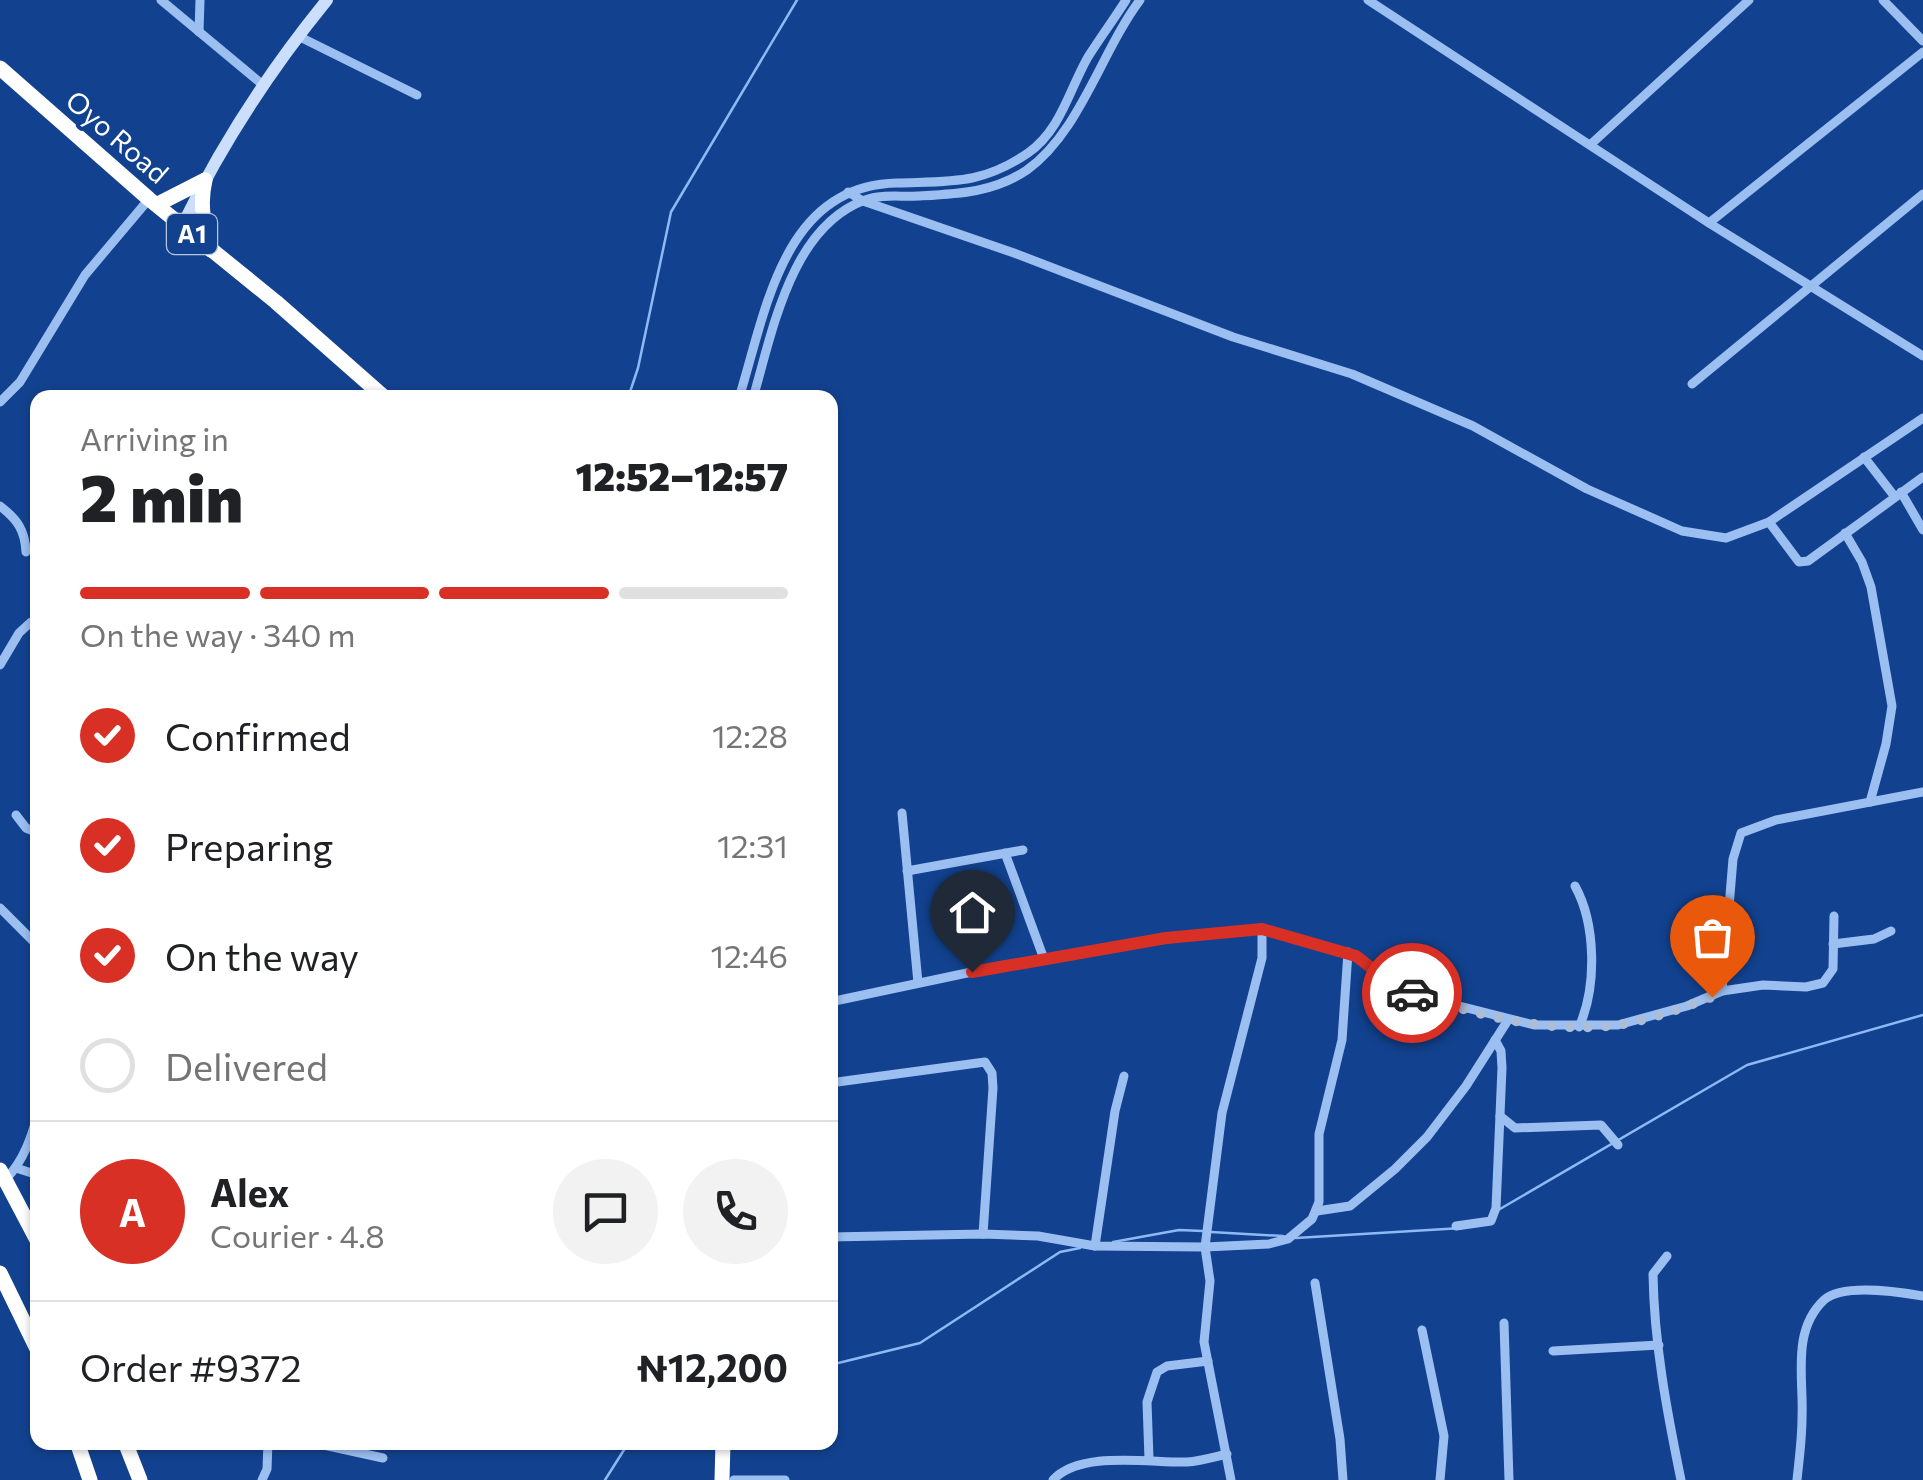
<!DOCTYPE html>
<meta charset="utf-8">
<style>
body{margin:0;font-family:Commissioner,sans-serif;background:#f2f2f2;color:#202124;height:100vh;display:flex;flex-direction:column;font-size:38px;white-space:nowrap}
*{box-sizing:border-box;margin:0}
p{font-size:32px;color:#757577}
.icon{flex:none;width:55px;height:55px;fill:none;stroke:currentColor;stroke-width:2;stroke-linecap:round;stroke-linejoin:round}
.map{position:relative;flex:1;overflow:hidden}
.panel{position:absolute;left:30px;top:390px;width:808px;height:1060px;display:flex;flex-direction:column;background:#fff;border-radius:20px;box-shadow:0 2px 8px #0004}
.panel>*{flex:none}
.pin{position:absolute;display:grid;place-items:center;width:85px;height:85px;color:#fff;margin:-102px -42px;border-radius:50% 50% 50% 0;rotate:-45deg;box-shadow:0 0 10px #0007}
.pin .icon{rotate:45deg}
.courier{position:absolute;display:grid;place-items:center;width:100px;height:100px;margin:-50px;border:8px solid #d93025;border-radius:50%;background:#fff;color:#222;box-shadow:0 2px 12px #0007}
.overview em{font-style:normal;font-weight:800}
.overview div{display:flex;flex-direction:column-reverse}
.overview{display:flex;align-items:center;justify-content:space-between;height:170px;padding:0 50px}
h1{font-size:65px;font-weight:800;line-height:75px}
.bar{display:grid;grid-template-columns:repeat(4,1fr);gap:15px 10px;align-content:center;height:120px;padding:0 50px}
.bar i{height:12px;border-radius:8px;background:#e0e0e0}
.bar .active{background:#d93025}
.bar p{grid-column:span 4}
.line{display:flex;align-items:center;gap:25px;padding:0 50px;border-top:2px solid #e0e0e0}
.line div{flex:1}
.round{display:grid;place-items:center;flex:none;width:105px;height:105px;border-radius:52px;background:#f2f2f2}
ol{padding:0 50px;list-style:none}
li{display:flex;align-items:center;gap:30px;height:110px}
li p{margin-inline-start:auto}
li .icon{padding:10px;border-radius:50%;background:#d93025;color:#fff;stroke-width:4}
li:last-child{color:#757577}
li i{width:55px;height:55px;border:5px solid #e0e0e0;border-radius:50%}
.map>svg:first-child{display:block}
.lines{fill:none;stroke-linecap:round;stroke-linejoin:round}
.stream{stroke:#8eb9f5;stroke-width:2.5}
.street{stroke:#9cbff2;stroke-width:9}
.secondary{stroke:#cbdefc;stroke-width:12}
.highway{stroke:#fff;stroke-width:15}
.done{stroke:#acbdd8;stroke-width:10;stroke-dasharray:0 18}
.route{stroke:#d93025;stroke-width:12}
.labels{text-anchor:middle;stroke-width:8;stroke-linejoin:round;paint-order:stroke}
.shield{fill:#12428f;stroke:#b8c6dd;stroke-width:2.5}
.shield-label{font-size:25px;font-weight:bold;fill:#fff}
.street-label{font-size:28px;fill:#fff;stroke:#12428f}
</style>
<div class="map">
<svg width="1923" height="1480" viewBox="0 0 1923 1480">
<rect width="100%" height="100%" fill="#12428f"/>
<g class="lines">
<g class="stream">
<polyline points="628,398 638,368 671,212 797,0"/>
<polyline points="1500,1209 1747,1065 1923,1015"/>
<polyline points="1211,1232 1283,1236"/>
<polyline points="1296,1238 1462,1228"/>
<polyline points="1113,1242 1179,1230 1203,1231"/>
<polyline points="830,1365 920,1343 1060,1252 1080,1248"/>
<polyline points="605,1480 629,1442"/>
</g>
<g class="street">
<polyline points="161,0 263,85"/>
<polyline points="1368,0 1709,223 1923,356"/>
<polyline points="1883,0 1923,41"/>
<polyline points="199,32 200,0"/>
<polyline points="298,36 417,95"/>
<polyline points="1590,145 1749,0"/>
<polyline points="848,192 863,201 1014,253 1233,337 1352,374 1473,426 1587,489 1682,531 1726,538 1769,522 1923,418"/>
<polyline points="1709,223 1923,52"/>
<polyline points="1692,384 1923,194"/>
<path d="M 739,398 C 766,311 783,185 897,183 C 951,181 981,185 1028,153 C 1061,130 1069,90 1088,57 C 1100,38 1114,19 1126,0"/>
<path d="M 753,398 C 773,330 791,227 865,200 C 881,194 900,197 918,196 C 957,194 993,193 1027,170 C 1080,132 1101,52 1140,0"/>
<polyline points="0,402 20,382 85,275 149,199"/>
<polyline points="1864,457 1895,497"/>
<polyline points="1901,492 1923,530"/>
<path d="M 0,506 C 17,519 25,530 26,552"/>
<polyline points="1769,522 1799,562 1808,561 1923,477"/>
<polyline points="1845,533 1862,562 1871,587 1892,706 1886,744 1870,802"/>
<polyline points="0,665 19,633 31,622"/>
<polyline points="902,813 918,983"/>
<polyline points="16,815 26,828 38,833"/>
<polyline points="1005,853 1044,959"/>
<polyline points="907,871 1023,850"/>
<path d="M 1575,886 C 1596,924 1597,987 1579,1027"/>
<polyline points="0,908 38,946"/>
<polyline points="1833,944 1874,939 1891,931"/>
<polyline points="1722,991 1733,859 1741,833 1776,820 1923,792"/>
<polyline points="830,1002 1000,966 1166,939 1262,929 1356,956 1391,983 1416,995 1534,1025 1618,1025 1687,1006 1722,991 1763,985 1806,987 1823,983 1833,969 1834,916"/>
<polyline points="830,1083 985,1062 992,1073 993,1088 983,1234"/>
<polyline points="1500,1116 1515,1128 1601,1125 1618,1145"/>
<polyline points="16,1168 38,1175"/>
<path d="M 6,1179 C 24,1160 31,1138 38,1114"/>
<polyline points="1317,1211 1350,1206 1395,1169 1427,1137 1466,1086 1508,1020"/>
<polyline points="1456,1226 1491,1221 1496,1208 1502,1068 1501,1051 1495,1040"/>
<polyline points="830,1237 983,1234 1038,1236 1095,1246 1205,1247 1269,1244 1288,1239 1312,1219 1319,1202 1319,1134 1342,1040 1348,952"/>
<polyline points="1095,1246 1115,1111 1124,1076"/>
<path d="M 1667,1256 L 1653,1274 C 1654,1343 1667,1412 1681,1480"/>
<polyline points="1315,1283 1340,1439 1343,1480"/>
<polyline points="1504,1323 1509,1480"/>
<polyline points="1422,1330 1444,1436 1440,1480"/>
<polyline points="1553,1351 1659,1345"/>
<polyline points="310,1442 383,1458"/>
<polyline points="1149,1459 1147,1402 1157,1372 1167,1366 1208,1361"/>
<polyline points="262,1480 267,1469 268,1442"/>
<polyline points="734,1480 785,1480"/>
<path d="M 1053,1480 C 1080,1450 1150,1463 1187,1462 C 1200,1461 1214,1457 1227,1454"/>
<polyline points="1231,1480 1204,1342 1210,1281 1205,1247 1222,1113 1262,958 1262,929"/>
<path d="M 1797,1480 C 1799,1460 1802,1439 1802,1418 C 1804,1379 1791,1331 1824,1300 C 1843,1283 1900,1292 1923,1296"/>
</g>
<path class="secondary" d="M 182,226 C 221,145 270,70 327,0"/>
<g class="highway">
<polyline points="0,68 149,199 276,302 385,398"/>
<path d="M 205,180 C 199,206 204,224 211,250"/>
<polyline points="158,204 205,180"/>
<polyline points="0,1170 38,1242"/>
<polyline points="0,1273 38,1351"/>
<polyline points="77,1442 90,1480"/>
<polyline points="125,1442 140,1480"/>
<polyline points="722,1480 723,1442"/>
</g>
</g>
<g class="lines">
<path class="done" d="M 1412,993 C 1474,1015 1550,1034 1616,1025 C 1648,1021 1682,1008 1712,997"/>
<polyline class="route" points="972,972 1166,938 1262,929 1356,956 1391,983 1412,993"/>
</g>
<g class="labels">
<rect class="shield" x="167" y="214" width="50" height="40" rx="8"/>
<g class="shield-label">
<text x="192" y="243">A1</text>
</g>
<g class="street-label">
<text transform="translate(117 137) rotate(41)" y="10">Oyo Road</text>
</g>
</g>
</svg>
<div class="pin" style="left:1712px;top:997px;background:#ea580c"><svg class="icon" aria-label="bag" viewBox="0 0 24 24"><path d="M5 8h14l-1 12H6zM9 8a3 3 0 0 1 6 0"/></svg></div>
<div class="pin" style="left:972px;top:972px;background:#1f2937"><svg class="icon" aria-label="home" viewBox="0 0 24 24"><path d="M3 11l9-7 9 7M6 9v11h12V9"/></svg></div>
<div class="courier" style="left:1412px;top:993px"><svg class="icon" aria-label="car" viewBox="0 0 24 24"><path d="M5 17H2v-5l4-1 3-4h7l3 4 3 1v5h-3M9 17h6M6 11h13"/><circle cx="7" cy="17" r="2"/><circle cx="17" cy="17" r="2"/></svg></div>
<section class="panel">
<div class="overview"><div><h1>2 min</h1><p>Arriving in</p></div><em>12:52–12:57</em></div>
<div class="bar"><i class="active"></i><i class="active"></i><i class="active"></i><i></i><p>On the way · 340 m</p></div>
<ol>
<li><svg class="icon" aria-label="check" viewBox="0 0 24 24"><path d="M5 12l5 5 9-10"/></svg>Confirmed<p>12:28</p></li>
<li><svg class="icon" aria-label="check" viewBox="0 0 24 24"><path d="M5 12l5 5 9-10"/></svg>Preparing<p>12:31</p></li>
<li><svg class="icon" aria-label="check" viewBox="0 0 24 24"><path d="M5 12l5 5 9-10"/></svg>On the way<p>12:46</p></li>
<li><i></i>Delivered</li>
</ol>
<div class="line" style="height:180px"><b class="round" style="background:#d93025;color:#fff">A</b><div><b>Alex</b><p>Courier · 4.8</p></div><a class="round"><svg class="icon" aria-label="chat" viewBox="0 0 24 24"><path d="M4 5h16v11H9l-5 4z"/></svg></a><a class="round"><svg class="icon" aria-label="phone" viewBox="0 0 24 24"><path d="M5 4h4l2 5-3 2q2 4 5 5l2-3 5 2v4C11 20 4 13 5 4z"/></svg></a></div>
<div class="line" style="height:130px"><div>Order #9372</div><b>₦12,200</b></div>
</section>
</div>
